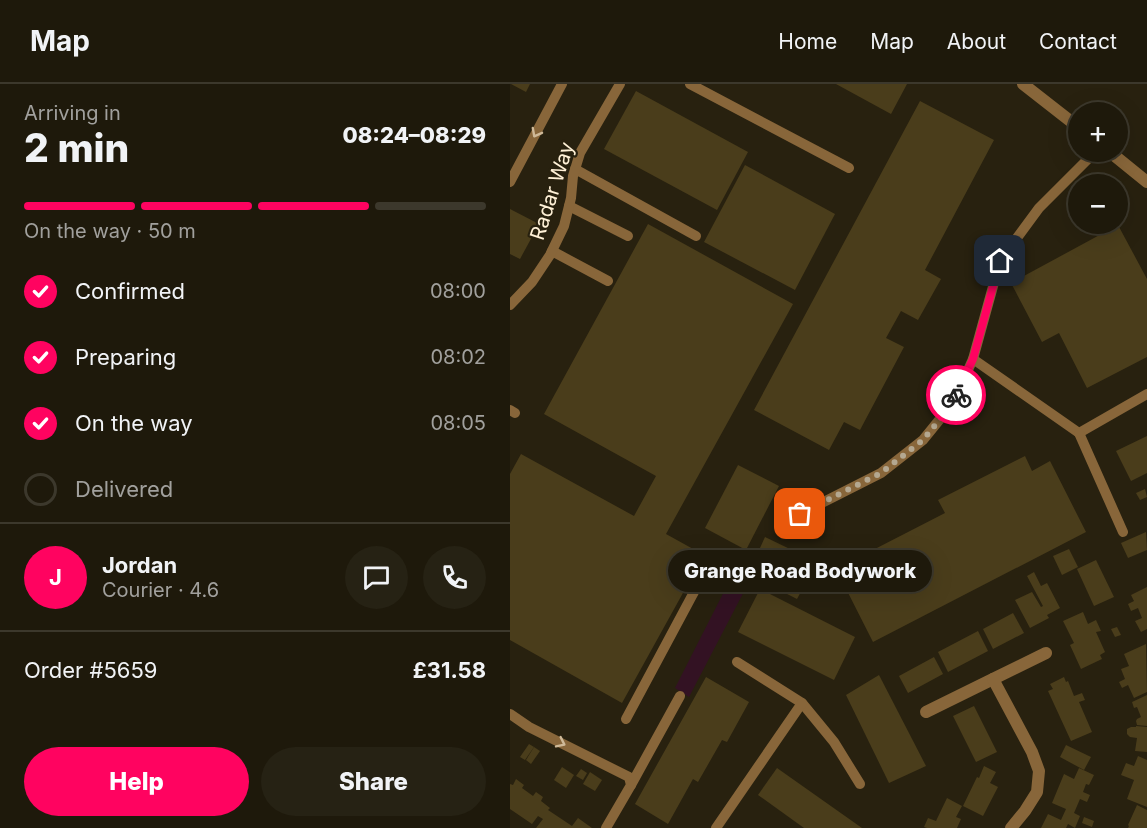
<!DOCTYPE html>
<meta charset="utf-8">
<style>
body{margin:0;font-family:Inter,sans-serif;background:#262214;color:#f1f3f6;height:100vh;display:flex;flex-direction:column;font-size:22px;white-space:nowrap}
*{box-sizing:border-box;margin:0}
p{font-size:20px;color:#a1a09d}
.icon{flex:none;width:33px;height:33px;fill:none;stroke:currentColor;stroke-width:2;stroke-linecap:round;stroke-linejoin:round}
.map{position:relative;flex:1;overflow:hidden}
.details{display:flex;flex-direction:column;background:#1e190b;width:510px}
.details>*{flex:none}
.buttons{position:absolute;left:558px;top:18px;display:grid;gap:12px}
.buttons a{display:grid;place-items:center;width:60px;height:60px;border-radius:50%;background:#1e190b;box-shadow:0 6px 24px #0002,0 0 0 2px #3c382c;font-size:30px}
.pin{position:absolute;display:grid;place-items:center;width:51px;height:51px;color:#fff;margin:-26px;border-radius:12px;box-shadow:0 3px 9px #0006}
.courier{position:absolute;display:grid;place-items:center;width:60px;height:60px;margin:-30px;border:4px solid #ff0360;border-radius:50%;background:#fff;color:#222;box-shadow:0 2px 8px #0007}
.bubble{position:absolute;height:42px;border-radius:21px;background:#1e190b;box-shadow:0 6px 24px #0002,0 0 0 2px #3c382c;font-size:20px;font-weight:800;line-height:42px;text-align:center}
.headline em{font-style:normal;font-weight:800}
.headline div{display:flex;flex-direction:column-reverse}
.headline{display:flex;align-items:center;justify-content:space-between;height:102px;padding:0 24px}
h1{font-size:39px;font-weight:800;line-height:45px}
.bar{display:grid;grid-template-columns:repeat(4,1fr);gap:9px 6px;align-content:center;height:72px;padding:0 24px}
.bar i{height:8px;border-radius:4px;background:#3c382c}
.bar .active{background:#ff0360}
.bar p{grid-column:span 4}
.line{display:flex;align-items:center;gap:15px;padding:0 24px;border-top:2px solid #3c382c}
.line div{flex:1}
.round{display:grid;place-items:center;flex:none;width:63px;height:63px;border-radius:32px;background:#262214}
ol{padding:0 24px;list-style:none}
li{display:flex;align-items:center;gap:18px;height:66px}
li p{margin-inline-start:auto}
li .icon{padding:6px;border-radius:50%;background:#ff0360;color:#fff;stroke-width:4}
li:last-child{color:#a1a09d}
li i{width:33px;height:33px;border:3px solid #3c382c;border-radius:50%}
.action{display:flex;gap:12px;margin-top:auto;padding:12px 24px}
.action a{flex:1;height:69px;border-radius:36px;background:#ff0360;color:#fff;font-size:24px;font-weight:800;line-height:69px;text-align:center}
.action a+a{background:#262214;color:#f1f3f6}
header{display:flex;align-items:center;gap:36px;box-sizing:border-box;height:84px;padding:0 30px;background:#1e190b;border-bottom:2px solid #3c382c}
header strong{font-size:28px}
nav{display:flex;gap:33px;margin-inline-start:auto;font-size:21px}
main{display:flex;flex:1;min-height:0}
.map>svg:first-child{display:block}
.green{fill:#331223}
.building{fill:#4a3d1b}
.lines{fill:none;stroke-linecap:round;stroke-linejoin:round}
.service{stroke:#88663a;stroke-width:10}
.minor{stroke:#88663a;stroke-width:12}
.tertiary{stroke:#88663a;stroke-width:12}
.oneway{stroke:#cfb998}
.done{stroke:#b4a891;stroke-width:6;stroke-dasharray:0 10.8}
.route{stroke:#ff0360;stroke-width:8}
.labels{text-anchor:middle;stroke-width:4.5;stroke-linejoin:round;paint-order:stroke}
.street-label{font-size:20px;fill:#fff1d7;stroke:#28210f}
</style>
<header>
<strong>Map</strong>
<nav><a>Home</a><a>Map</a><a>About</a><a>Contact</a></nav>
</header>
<main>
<section class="details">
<div class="headline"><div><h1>2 min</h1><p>Arriving in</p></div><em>08:24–08:29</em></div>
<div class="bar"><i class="active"></i><i class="active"></i><i class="active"></i><i></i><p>On the way · 50 m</p></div>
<ol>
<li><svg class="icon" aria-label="check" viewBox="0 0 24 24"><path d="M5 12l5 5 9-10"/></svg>Confirmed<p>08:00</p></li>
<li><svg class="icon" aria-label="check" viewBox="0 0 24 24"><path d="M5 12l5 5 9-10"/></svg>Preparing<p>08:02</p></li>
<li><svg class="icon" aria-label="check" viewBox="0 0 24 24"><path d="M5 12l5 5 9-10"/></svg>On the way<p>08:05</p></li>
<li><i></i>Delivered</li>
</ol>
<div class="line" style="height:108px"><b class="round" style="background:#ff0360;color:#fff">J</b><div><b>Jordan</b><p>Courier · 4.6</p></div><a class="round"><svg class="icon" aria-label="chat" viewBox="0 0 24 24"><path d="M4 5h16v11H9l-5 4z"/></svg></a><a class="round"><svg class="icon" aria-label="phone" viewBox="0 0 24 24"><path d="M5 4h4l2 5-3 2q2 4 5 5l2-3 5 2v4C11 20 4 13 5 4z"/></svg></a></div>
<div class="line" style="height:78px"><div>Order #5659</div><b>£31.58</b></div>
<div class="action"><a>Help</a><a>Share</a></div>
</section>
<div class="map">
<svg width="637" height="744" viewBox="0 0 637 744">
<rect width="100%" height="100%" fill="#28210f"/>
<polygon class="green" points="225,486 241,494 179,613 165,604"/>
<g class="building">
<polygon points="1,0 20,0 16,8"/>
<polygon points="326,0 397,0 381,30"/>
<polygon points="126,7 238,68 207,126 94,65"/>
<polygon points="410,17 484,56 415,186 431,195 408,236 391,227 376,254 394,263 350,346 334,338 319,366 244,326"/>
<polygon points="235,81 325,130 285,206 194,158"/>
<polygon points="0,125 29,140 10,175 0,170"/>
<polygon points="138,140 283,220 156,450 194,471 112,619 0,556 0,390 11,370 124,432 146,392 34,330"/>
<polygon points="608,141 637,195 637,273 577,304 549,249 532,258 501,199"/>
<polygon points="637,352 637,389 621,397 606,367"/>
<polygon points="515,372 522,387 540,377 576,448 363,558 326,485 435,429 428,416"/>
<polygon points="228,381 269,402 236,466 195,444"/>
<polygon points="635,405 637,413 630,416 626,409"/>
<polygon points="636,448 637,466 618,474 611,459"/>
<polygon points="255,453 307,478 287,515 238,490"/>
<polygon points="559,465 568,483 552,491 543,472"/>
<polygon points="586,476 604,513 584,522 567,485"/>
<polygon points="524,488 531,502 537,499 550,524 537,531 539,534 520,544 505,516 522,508 531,523 533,522 517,492"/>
<polygon points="637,503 637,545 631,548 625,537 632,534 628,524 621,527 618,520 624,517 621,511"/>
<polygon points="250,505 345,553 324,596 228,548"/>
<polygon points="573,528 578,540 586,536 591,547 586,548 595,568 590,571 592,575 571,585 560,561 564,559 553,537"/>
<polygon points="503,529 514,549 483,565 473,545"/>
<polygon points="607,543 611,551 605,553 601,545"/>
<polygon points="468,547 478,567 438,588 428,568"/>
<polygon points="636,560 637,608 624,614 618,601 612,604 609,598 615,595 611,585 619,582 614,570"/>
<polygon points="424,573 433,590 398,609 389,592"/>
<polygon points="369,591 416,682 379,699 336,611"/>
<polygon points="196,593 239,618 217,658 212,656 188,698 183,695 158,740 125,720"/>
<polygon points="554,593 556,598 558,597 564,612 572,609 575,616 569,618 582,648 561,657 538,607 543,605 540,600"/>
<polygon points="637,611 637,642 627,641 626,637 627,635 631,633 627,623 624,624 622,618"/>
<polygon points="464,622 487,668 466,678 443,632"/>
<polygon points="626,642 637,643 637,668 625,667 627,654 620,653 617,650 617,645 621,643 626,643"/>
<polygon points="19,660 24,663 15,676 10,673"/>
<polygon points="556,661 581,673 574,686 550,673"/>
<polygon points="24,663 30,667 21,680 16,676"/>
<polygon points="628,672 637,676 637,723 617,715 624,696 611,691 616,679 624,682"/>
<polygon points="474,682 486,688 480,699 488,703 473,732 453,722 467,693 469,694"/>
<polygon points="52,683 64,691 56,704 44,696"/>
<polygon points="267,684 352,744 294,744 248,711"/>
<polygon points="569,684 584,691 579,701 576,700 573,708 580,711 577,718 570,715 564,729 570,732 565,744 558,740 556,744 531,744 538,730 551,736 556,725 542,719 554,690 564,695"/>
<polygon points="71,685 77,689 73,696 66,692"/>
<polygon points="80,688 92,696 85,707 73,700"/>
<polygon points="6,695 14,701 12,704 23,712 26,708 33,713 31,717 40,724 38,726 62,742 68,734 82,744 26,744 33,735 28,732 22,740 0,725 0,700 3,701"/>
<polygon points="437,714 452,722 446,733 451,735 447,744 417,744 414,743 418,734 426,737"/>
<polygon points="627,721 637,726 637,744 618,744 619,742 618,741"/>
<polygon points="574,733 584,737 582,743 572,739"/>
</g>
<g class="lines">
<g class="service">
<polyline points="180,0 339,84"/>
<polyline points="65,85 186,152"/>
<polyline points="0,98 52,0"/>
<polyline points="59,122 118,152"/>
<polyline points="42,167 98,197"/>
<polyline points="0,221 22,198 40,171 54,142 61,114 63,92 70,69 110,0"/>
<polyline points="463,275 569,349 637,310"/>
<polyline points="0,326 5,329"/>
<polyline points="569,349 613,448"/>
<polyline points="290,430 371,389 413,356 443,319 463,275 490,177 529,124 585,68"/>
<polyline points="227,578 292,619 324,658 350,700"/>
<polyline points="0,630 19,643 119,693 121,701 96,744"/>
<polyline points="116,635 191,495"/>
<polyline points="121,701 170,612"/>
<polyline points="206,744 292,619"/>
</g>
<g class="minor">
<polyline points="416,628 483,595"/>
<polyline points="501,744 515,727 527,708 529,687 522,668 483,595 536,569"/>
</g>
<g class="tertiary">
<polyline points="513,0 568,43"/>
<polyline points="600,68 637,98"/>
</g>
</g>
<defs><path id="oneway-chevron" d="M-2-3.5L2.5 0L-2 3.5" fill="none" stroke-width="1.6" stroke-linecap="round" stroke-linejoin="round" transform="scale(1.5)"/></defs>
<g class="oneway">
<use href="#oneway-chevron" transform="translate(26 49) rotate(118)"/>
<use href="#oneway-chevron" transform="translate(51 659) rotate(26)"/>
</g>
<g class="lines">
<polyline class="done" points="290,430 371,389 413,356 443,319 446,311"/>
<polyline class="route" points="446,311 463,275 490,177"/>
</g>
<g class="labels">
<g class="street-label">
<text transform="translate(42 107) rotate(-72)" y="7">Radar Way</text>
</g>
</g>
</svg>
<div class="buttons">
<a>+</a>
<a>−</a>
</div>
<div class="pin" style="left:290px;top:430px;background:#ea580c"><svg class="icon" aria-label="bag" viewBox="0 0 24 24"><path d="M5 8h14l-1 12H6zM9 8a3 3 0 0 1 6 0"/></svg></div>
<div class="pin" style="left:490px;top:177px;background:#1f2937"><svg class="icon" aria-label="home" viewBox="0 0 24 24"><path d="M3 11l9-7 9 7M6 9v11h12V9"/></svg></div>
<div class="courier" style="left:446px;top:311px"><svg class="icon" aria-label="bike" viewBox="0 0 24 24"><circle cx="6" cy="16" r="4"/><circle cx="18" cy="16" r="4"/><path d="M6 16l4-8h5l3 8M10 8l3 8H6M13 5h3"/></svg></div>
<div class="bubble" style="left:158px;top:466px;width:264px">Grange Road Bodywork</div>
</div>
</main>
